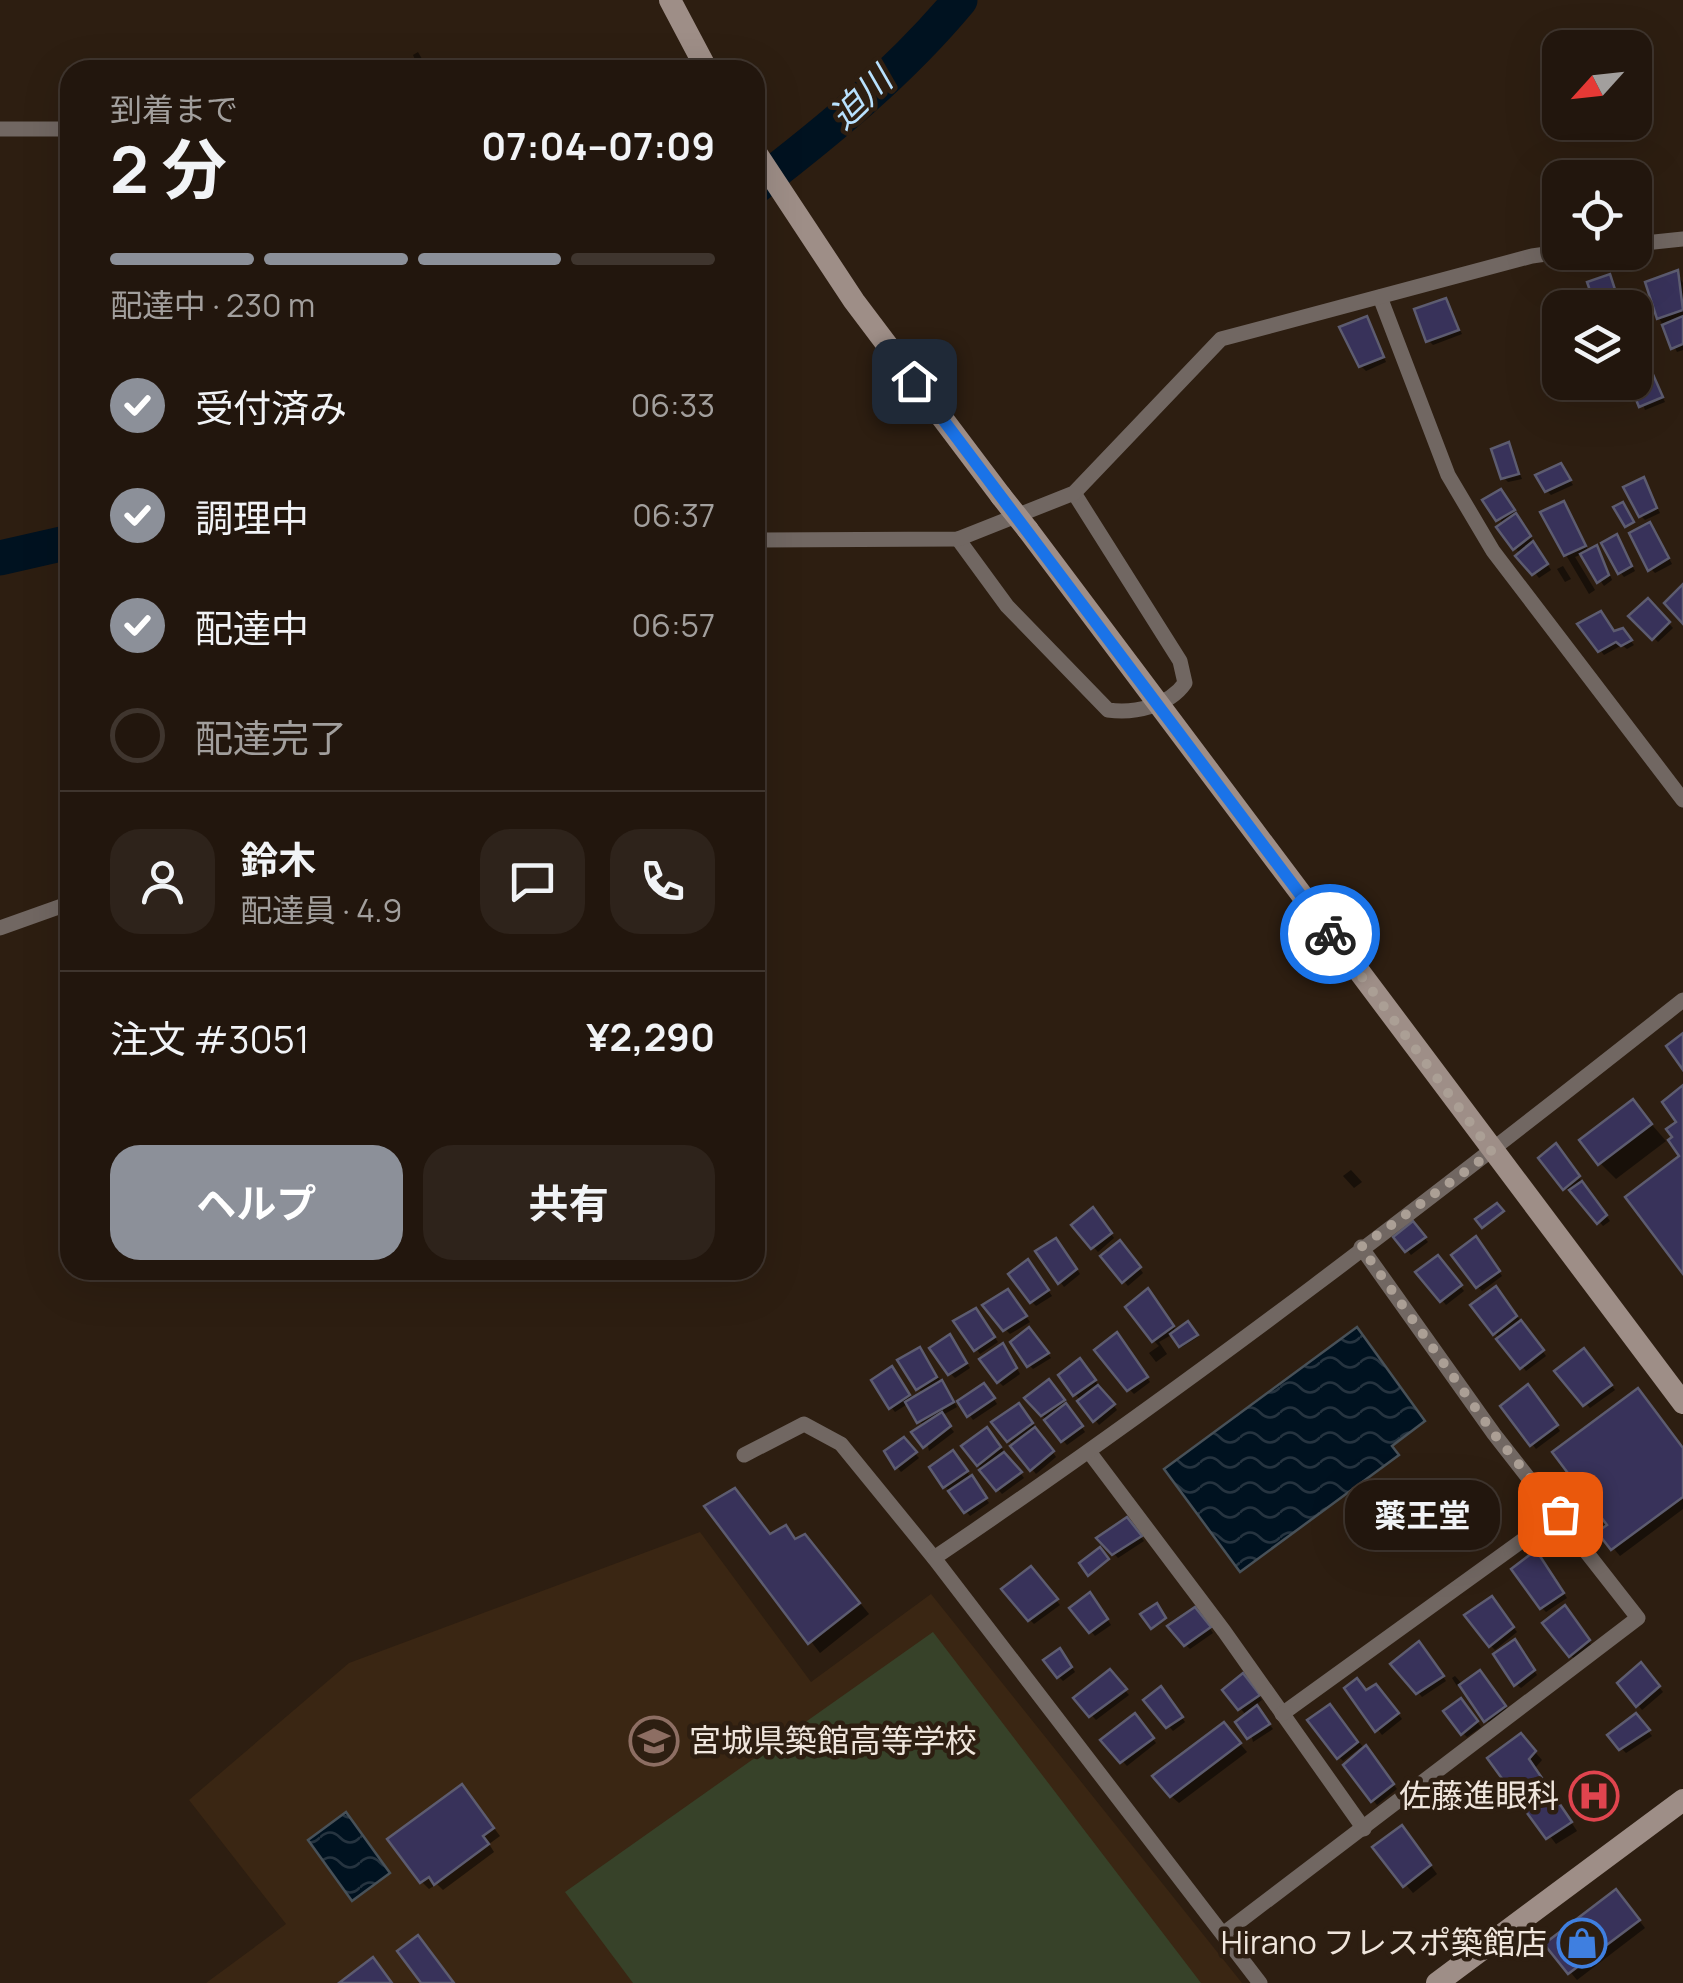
<!DOCTYPE html>
<html lang="ja">
<meta charset="utf-8">
<style>
body{margin:0;font-family:Manrope,"Noto Sans JP",sans-serif;background:#2e231b;color:#f1f3f6;height:100vh;display:flex;flex-direction:column;font-size:38px;white-space:nowrap}
*{box-sizing:border-box;margin:0}
p{font-size:32px;color:#a29f9d}
.icon{flex:none;width:55px;height:55px;fill:none;stroke:currentColor;stroke-width:2;stroke-linecap:round;stroke-linejoin:round}
.map{position:relative;flex:1;overflow:hidden}
.details{position:absolute;left:60px;top:60px;width:705px;height:1220px;display:flex;flex-direction:column;background:#22160d;border-radius:30px;box-shadow:0 10px 40px #0002,0 0 0 2px #3f352e}
.details>*{flex:none}
.needle{width:65px;rotate:243deg}
.fabs{position:absolute;left:1542px;top:30px;display:grid;gap:20px}
.fabs a{display:grid;place-items:center;width:110px;height:110px;border-radius:20px;background:#22160d;box-shadow:0 10px 40px #0002,0 0 0 2px #3f352e;font-size:50px}
.pin{position:absolute;display:grid;place-items:center;width:85px;height:85px;color:#fff;margin:-42px;border-radius:20px;box-shadow:0 5px 15px #0006}
.courier{position:absolute;display:grid;place-items:center;width:100px;height:100px;margin:-50px;border:8px solid #1a73e8;border-radius:50%;background:#fff;color:#222;box-shadow:0 2px 12px #0007}
.bubble{position:absolute;height:70px;border-radius:30px;background:#22160d;box-shadow:0 10px 40px #0002,0 0 0 2px #3f352e;font-size:32px;font-weight:700;line-height:70px;text-align:center}
.overview em{font-style:normal;font-weight:700}
.overview div{display:flex;flex-direction:column-reverse}
.overview{display:flex;align-items:center;justify-content:space-between;height:170px;padding:0 50px}
h1{font-size:65px;font-weight:700;line-height:75px}
.bar{display:grid;grid-template-columns:repeat(4,1fr);gap:15px 10px;align-content:center;height:120px;padding:0 50px}
.bar i{height:12px;border-radius:8px;background:#3f352e}
.bar .selected{background:#8c9099}
.bar p{grid-column:span 4}
.line{display:flex;align-items:center;gap:25px;padding:0 50px;border-top:2px solid #3f352e}
.line div{flex:1}
.round{display:grid;place-items:center;flex:none;width:105px;height:105px;border-radius:30px;background:#2e231b}
ol{padding:0 50px;list-style:none}
li{display:flex;align-items:center;gap:30px;height:110px}
li p{margin-inline-start:auto}
li .icon{padding:10px;border-radius:50%;background:#8c9099;color:#fff;stroke-width:4}
li:last-child{color:#a29f9d}
li i{width:55px;height:55px;border:5px solid #3f352e;border-radius:50%}
.primary-button{display:flex;gap:20px;margin-top:auto;padding:20px 50px}
.primary-button a{flex:1;height:115px;border-radius:30px;background:#8c9099;color:#fff;font-size:40px;font-weight:700;line-height:115px;text-align:center}
.primary-button a+a{background:#2e231b;color:#f1f3f6}
.map>svg:first-child{display:block}
.built{fill:#3a2613}
.pitch{fill:#374229}
.water{fill:url(#water-waves);stroke:#485158;stroke-width:2.5}
.shadow{fill:#0007}
.lines{fill:none;stroke-linecap:round;stroke-linejoin:round}
.river{stroke:#001220;stroke-width:35}
.building{fill:#38325a;stroke:#5d5c70;stroke-width:2.5}
.street{stroke:#716762;stroke-width:15}
.secondary{stroke:#9e8e87;stroke-width:22}
.secondary-bridge{stroke:#9e8e87;stroke-width:22}
.done{stroke:#ab9f95;stroke-width:10;stroke-dasharray:0 18}
.route{stroke:#1a73e8;stroke-width:12}
.labels{text-anchor:middle;stroke-width:9;stroke-linejoin:round;paint-order:stroke}
.poi-label{font-size:32px;fill:#efe5dc;stroke:#2d1e11;text-anchor:end}
.water-label{font-size:35px;font-style:italic;fill:#b8e1fe;stroke:#2d1e11}
</style>
<div class="map">
<svg width="1683" height="1983" viewBox="0 0 1683 1983">
<defs>
<pattern id="water-waves" width="16" height="10" patternUnits="userSpaceOnUse" patternTransform="scale(2.5)"><rect width="16" height="10" fill="#001220"/><path d="M0 5q4-4 8 0t8 0" fill="none" stroke="#263440"/></pattern>
</defs>
<rect width="100%" height="100%" fill="#2d1e11"/>
<polygon class="built" points="700,1532 811,1682 931,1594 1242,1983 206,1983 286,1924 189,1800 349,1663"/>
<polygon class="pitch" points="933,1632 1201,1983 633,1983 565,1892"/>
<g class="water">
<polygon points="1357,1327 1425,1421 1392,1446 1399,1455 1240,1572 1164,1469"/>
<polygon points="346,1812 390,1873 352,1901 308,1840"/>
</g>
<g class="shadow">
<polygon points="418,52 425,64 419,69 413,55"/>
<polygon points="1677,273 1683,283 1683,350 1677,352 1659,318"/>
<polygon points="1445,300 1462,334 1433,345 1428,340"/>
<polygon points="1366,319 1386,362 1366,371 1361,366"/>
<polygon points="1639,348 1665,402 1645,410 1635,382 1635,349"/>
<polygon points="1508,445 1522,479 1508,482 1503,477"/>
<polygon points="1564,470 1573,485 1551,495 1547,491"/>
<polygon points="1643,480 1660,513 1645,520 1641,516"/>
<polygon points="1505,497 1551,570 1539,578 1500,528"/>
<polygon points="1564,504 1589,552 1596,549 1601,553 1612,580 1604,586 1582,554 1575,557 1595,590 1589,594 1566,555"/>
<polygon points="1654,529 1672,564 1655,573 1651,569"/>
<polygon points="1617,537 1635,571 1624,577 1620,572"/>
<polygon points="1563,566 1571,579 1565,582 1557,569"/>
<polygon points="1648,601 1673,628 1658,642 1632,616"/>
<polygon points="1622,631 1634,645 1627,649 1622,645 1604,655 1600,650"/>
<polygon points="1633,1103 1666,1141 1616,1179 1600,1163"/>
<polygon points="1560,1151 1610,1221 1603,1226 1573,1190 1565,1189"/>
<polygon points="1351,1170 1362,1182 1354,1188 1343,1176"/>
<polygon points="1097,1214 1114,1238 1098,1252 1074,1225"/>
<polygon points="1413,1224 1428,1242 1411,1255 1407,1250"/>
<polygon points="1480,1243 1502,1276 1482,1291 1478,1287"/>
<polygon points="1061,1245 1080,1274 1064,1287 1039,1252"/>
<polygon points="1125,1248 1143,1273 1128,1286 1124,1281"/>
<polygon points="1442,1263 1464,1291 1446,1305 1419,1272"/>
<polygon points="1032,1267 1052,1296 1036,1306 1032,1302"/>
<polygon points="1500,1293 1546,1356 1526,1371 1495,1333"/>
<polygon points="1012,1296 1030,1322 1010,1334 1005,1329"/>
<polygon points="1152,1296 1177,1332 1188,1324 1198,1337 1182,1347 1173,1334 1159,1342 1167,1354 1156,1362 1149,1353 1159,1346 1153,1340"/>
<polygon points="980,1316 998,1342 980,1354 957,1322"/>
<polygon points="1034,1335 1051,1358 1033,1369 1029,1365"/>
<polygon points="1121,1340 1150,1382 1134,1394 1129,1389"/>
<polygon points="954,1342 970,1368 955,1378 950,1373"/>
<polygon points="1007,1351 1020,1374 1003,1386 999,1382"/>
<polygon points="924,1355 957,1407 941,1416 954,1432 929,1451 924,1427 909,1403 895,1412 891,1407 896,1373 913,1401 924,1394 918,1388"/>
<polygon points="1588,1356 1615,1390 1590,1408 1558,1372"/>
<polygon points="1084,1366 1117,1410 1099,1425 1061,1375"/>
<polygon points="1053,1387 1085,1432 1067,1445 1028,1398"/>
<polygon points="988,1390 997,1404 973,1420 960,1401"/>
<polygon points="1532,1392 1560,1431 1536,1449 1504,1406"/>
<polygon points="1023,1410 1056,1457 1036,1474 1009,1440"/>
<polygon points="991,1434 1024,1478 1002,1494 978,1465"/>
<polygon points="904,1440 919,1458 901,1472 897,1467"/>
<polygon points="1683,1449 1683,1509 1620,1556 1601,1533"/>
<polygon points="957,1458 989,1503 970,1516 945,1486"/>
<polygon points="708,1507 771,1536 786,1528 797,1540 815,1548 869,1614 820,1653"/>
<polygon points="1131,1524 1144,1541 1118,1558 1100,1539"/>
<polygon points="1540,1558 1567,1598 1546,1612 1542,1608"/>
<polygon points="1035,1574 1060,1605 1034,1624 1030,1620"/>
<polygon points="1094,1599 1111,1625 1095,1636 1072,1609"/>
<polygon points="1496,1604 1517,1632 1495,1650 1491,1646"/>
<polygon points="1569,1613 1592,1646 1575,1659 1570,1655"/>
<polygon points="1200,1614 1213,1633 1190,1649 1186,1645"/>
<polygon points="1519,1647 1537,1675 1521,1688 1516,1684"/>
<polygon points="1423,1649 1446,1681 1422,1697 1394,1664"/>
<polygon points="1064,1655 1075,1672 1063,1681 1059,1677"/>
<polygon points="1645,1670 1663,1692 1642,1710 1638,1705"/>
<polygon points="1110,1673 1129,1695 1096,1720 1076,1698"/>
<polygon points="1455,1676 1463,1685 1484,1677 1508,1711 1490,1724 1460,1683 1457,1686 1452,1678"/>
<polygon points="1247,1680 1262,1700 1254,1706 1273,1729 1253,1742 1247,1716 1240,1708"/>
<polygon points="1348,1689 1381,1691 1402,1719 1382,1735"/>
<polygon points="1165,1694 1185,1722 1173,1731 1146,1700"/>
<polygon points="1465,1705 1481,1727 1467,1737 1463,1733"/>
<polygon points="1334,1711 1397,1789 1377,1805 1347,1765 1362,1752 1360,1748 1343,1761 1339,1757"/>
<polygon points="1139,1721 1156,1743 1127,1766 1104,1740"/>
<polygon points="1640,1721 1652,1736 1626,1753 1621,1748"/>
<polygon points="1231,1733 1247,1752 1179,1803 1171,1796"/>
<polygon points="1528,1744 1542,1760 1535,1768 1577,1831 1556,1844 1490,1758"/>
<polygon points="469,1795 500,1836 489,1844 494,1852 443,1890 437,1884 429,1889 422,1882"/>
<polygon points="1409,1836 1437,1874 1413,1893 1375,1848"/>
<polygon points="1623,1900 1645,1928 1577,1980 1548,1945"/>
</g>
<g class="lines">
<g class="river">
<path d="M 755,187 C 828,131 901,71 960,0"/>
<polyline points="0,558 70,542"/>
</g>
</g>
<g class="building">
<polygon points="1678,270 1683,310 1657,319 1645,282"/>
<polygon points="1610,274 1621,308 1596,308 1587,282"/>
<polygon points="1446,298 1459,330 1426,342 1414,309"/>
<polygon points="1367,316 1384,357 1359,367 1339,327"/>
<polygon points="1683,316 1683,344 1671,349 1662,325"/>
<polygon points="1640,345 1663,397 1639,407 1629,382 1635,382 1635,347"/>
<polygon points="1509,442 1519,474 1501,479 1491,449"/>
<polygon points="1561,463 1571,480 1545,492 1535,475"/>
<polygon points="1644,477 1657,508 1639,517 1623,487"/>
<polygon points="1501,489 1515,510 1496,521 1482,500"/>
<polygon points="1564,501 1586,546 1564,556 1540,512"/>
<polygon points="1623,502 1634,522 1625,527 1613,507"/>
<polygon points="1516,513 1531,536 1513,550 1496,527"/>
<polygon points="1650,522 1669,558 1648,571 1629,533"/>
<polygon points="1617,534 1632,566 1618,574 1601,543"/>
<polygon points="1533,541 1548,564 1532,575 1515,556"/>
<polygon points="1597,545 1609,575 1597,583 1580,554"/>
<polygon points="1683,584 1683,624 1664,603"/>
<polygon points="1648,598 1670,622 1652,640 1628,616"/>
<polygon points="1601,611 1614,631 1623,628 1632,640 1621,646 1616,642 1598,652 1577,624"/>
<polygon points="1683,1033 1683,1070 1666,1046"/>
<polygon points="1683,1085 1683,1274 1625,1197 1679,1156 1668,1140 1672,1137 1666,1129 1676,1122 1662,1102"/>
<polygon points="1633,1099 1652,1124 1598,1165 1579,1140"/>
<polygon points="1556,1143 1580,1176 1563,1190 1538,1158"/>
<polygon points="1582,1181 1607,1215 1597,1224 1569,1190"/>
<polygon points="1497,1203 1504,1211 1482,1228 1475,1219"/>
<polygon points="1093,1207 1112,1233 1091,1249 1071,1225"/>
<polygon points="1413,1221 1426,1237 1405,1252 1393,1237"/>
<polygon points="1476,1236 1500,1271 1476,1288 1451,1255"/>
<polygon points="1056,1238 1077,1269 1058,1284 1035,1251"/>
<polygon points="1120,1240 1141,1267 1122,1283 1100,1256"/>
<polygon points="1438,1255 1462,1285 1440,1302 1415,1272"/>
<polygon points="1028,1259 1049,1290 1030,1303 1008,1274"/>
<polygon points="1496,1286 1517,1316 1493,1335 1470,1305"/>
<polygon points="1148,1288 1174,1326 1152,1342 1125,1307"/>
<polygon points="1008,1289 1027,1316 1003,1331 982,1305"/>
<polygon points="976,1308 995,1337 974,1351 953,1321"/>
<polygon points="1521,1320 1544,1350 1520,1369 1496,1339"/>
<polygon points="1188,1321 1198,1335 1179,1347 1170,1334"/>
<polygon points="1029,1327 1049,1353 1027,1367 1010,1342"/>
<polygon points="1117,1332 1148,1377 1127,1391 1094,1350"/>
<polygon points="950,1334 967,1363 948,1375 929,1348"/>
<polygon points="1003,1343 1017,1368 997,1383 979,1359"/>
<polygon points="920,1347 937,1377 916,1390 897,1360"/>
<polygon points="1584,1348 1612,1385 1583,1406 1554,1371"/>
<polygon points="1080,1358 1096,1380 1073,1396 1058,1375"/>
<polygon points="892,1366 910,1395 889,1409 871,1380"/>
<polygon points="1049,1379 1065,1400 1041,1416 1024,1398"/>
<polygon points="942,1380 954,1402 917,1423 905,1402"/>
<polygon points="984,1383 995,1398 967,1417 957,1401"/>
<polygon points="1528,1384 1558,1425 1530,1446 1500,1406"/>
<polygon points="1098,1385 1115,1404 1093,1422 1077,1401"/>
<polygon points="1638,1388 1683,1448 1683,1497 1611,1550 1597,1532 1607,1525 1552,1452"/>
<polygon points="1019,1403 1033,1423 1007,1442 991,1422"/>
<polygon points="1066,1403 1083,1426 1061,1442 1044,1420"/>
<polygon points="942,1412 951,1426 923,1448 911,1432"/>
<polygon points="987,1427 1001,1447 977,1466 961,1446"/>
<polygon points="1035,1427 1054,1451 1030,1471 1010,1446"/>
<polygon points="904,1437 917,1452 895,1469 884,1451"/>
<polygon points="953,1450 968,1471 943,1488 929,1467"/>
<polygon points="1004,1452 1022,1472 996,1491 979,1470"/>
<polygon points="972,1475 987,1498 964,1513 948,1491"/>
<polygon points="735,1488 770,1534 786,1525 795,1539 805,1534 860,1603 808,1644 704,1506"/>
<polygon points="1127,1517 1142,1536 1112,1555 1096,1538"/>
<polygon points="1100,1547 1109,1559 1088,1576 1079,1563"/>
<polygon points="1536,1550 1564,1593 1540,1609 1511,1569"/>
<polygon points="1031,1566 1058,1599 1028,1621 1001,1589"/>
<polygon points="1090,1592 1108,1619 1089,1633 1069,1608"/>
<polygon points="1492,1596 1514,1627 1489,1647 1464,1615"/>
<polygon points="1157,1603 1166,1618 1151,1629 1140,1614"/>
<polygon points="1565,1605 1590,1640 1569,1657 1542,1623"/>
<polygon points="1195,1607 1211,1627 1184,1646 1167,1626"/>
<polygon points="1515,1639 1535,1670 1514,1686 1493,1654"/>
<polygon points="1419,1641 1444,1676 1416,1694 1390,1664"/>
<polygon points="1060,1648 1072,1667 1057,1678 1043,1660"/>
<polygon points="1641,1662 1660,1686 1636,1707 1617,1683"/>
<polygon points="1110,1669 1127,1689 1089,1717 1073,1698"/>
<polygon points="1480,1670 1506,1706 1484,1722 1459,1685"/>
<polygon points="1243,1673 1260,1695 1238,1710 1222,1690"/>
<polygon points="1357,1678 1366,1690 1376,1684 1399,1713 1375,1732 1344,1688"/>
<polygon points="1161,1686 1183,1717 1166,1728 1143,1700"/>
<polygon points="1461,1698 1478,1721 1461,1735 1443,1711"/>
<polygon points="1330,1704 1358,1742 1337,1759 1307,1720"/>
<polygon points="1257,1705 1270,1724 1247,1739 1235,1722"/>
<polygon points="1135,1713 1154,1738 1120,1763 1100,1740"/>
<polygon points="1636,1713 1650,1730 1619,1750 1607,1735"/>
<polygon points="1224,1722 1241,1743 1170,1797 1152,1776"/>
<polygon points="1521,1733 1536,1751 1529,1759 1572,1822 1546,1839 1487,1758"/>
<polygon points="1366,1745 1394,1784 1371,1802 1343,1765"/>
<polygon points="462,1784 494,1828 483,1836 489,1844 434,1885 429,1877 420,1883 387,1839"/>
<polygon points="1402,1825 1431,1865 1403,1887 1372,1847"/>
<polygon points="1616,1889 1640,1920 1568,1974 1544,1944"/>
<polygon points="418,1935 454,1983 421,1983 397,1951"/>
<polygon points="373,1957 392,1983 339,1983"/>
</g>
<g class="lines">
<g class="street">
<polyline points="0,129 70,129"/>
<polyline points="1635,244 1683,239"/>
<polyline points="1380,297 1448,475 1493,551 1683,800"/>
<path d="M 958,539 L 1007,606 L 1108,710 C 1134,714 1169,706 1185,683 L 1180,661 L 1074,493"/>
<polyline points="755,540 958,539 1074,493 1221,339 1532,256 1560,252"/>
<polyline points="0,928 70,903"/>
<polyline points="1090,1453 1224,1631 1364,1829"/>
<polyline points="744,1455 804,1424 841,1444 934,1558"/>
<polyline points="1282,1714 1559,1514"/>
<polyline points="1223,1934 1638,1618 1494,1434 1361,1247"/>
<path d="M 1260,1983 L 934,1558 C 1192,1384 1439,1193 1683,1000"/>
</g>
<g class="secondary">
<polyline points="670,0 707,70"/>
<polyline points="755,151 854,301 1001,496"/>
<polyline points="1028,530 1683,1403"/>
<polyline points="1437,1983 1683,1800"/>
</g>
<polyline class="secondary-bridge" points="1001,496 1028,530"/>
</g>
<g class="lines">
<polyline class="done" points="1330,934 1492,1152 1361,1247 1494,1434 1560,1514"/>
<polyline class="route" points="914,381 1330,934"/>
</g>
<defs>
<g id="school-ring" transform="scale(2.5)"><circle r="9.5" fill="#2d1e11" stroke="#8d6e63" stroke-width="1.5"/><path d="M0-5L7-2L0 1L-7-2ZM-4 1L0 2.5L4 1V4Q0 6-4 4Z" fill="#8d6e63"/></g>
<g id="hospital-ring" transform="scale(2.5)"><circle r="9.5" fill="#2d1e11" stroke="#e0444e" stroke-width="1.5"/><path d="M-5-5h3v3.5h4V-5h3V5h-3V1.5h-4V5h-3Z" fill="#e0444e"/></g>
<g id="shop-ring" transform="scale(2.5)"><circle r="9.5" fill="#2d1e11" stroke="#3f7fe0" stroke-width="1.5"/><path d="M-5-2.5h2.3a2.7 3.5 0 0 1 5.4 0H5L5.5 6h-11ZM-1.5-2.5h3a1.5 2.3 0 0 0-3 0Z" fill="#3f7fe0"/></g>
</defs>
<g fill-rule="evenodd">
<use href="#school-ring" x="654" y="1741"/>
<use href="#hospital-ring" x="1594" y="1796"/>
<use href="#shop-ring" x="1582" y="1943"/>
</g>
<g class="labels">
<g class="poi-label">
<text x="689" y="1752" text-anchor="start">宮城県築館高等学校</text>
<text x="1559" y="1807">佐藤進眼科</text>
<text x="1547" y="1954">Hirano フレスポ築館店</text>
</g>
<g class="water-label">
<text transform="translate(861 98) rotate(-44)" y="12">迫川</text>
</g>
</g>
</svg>
<div class="fabs">
<a><svg class="needle" viewBox="-14 -14 28 28"><path d="M0-13l5 13h-10z" fill="#e53935"/><path d="M0 13l5-13h-10z" fill="#a29f9d"/></svg></a>
<a><svg class="icon" aria-label="locate" viewBox="0 0 24 24"><circle cx="12" cy="12" r="6"/><path d="M12 2v4M12 18v4M2 12h4M18 12h4"/></svg></a>
<a><svg class="icon" aria-label="layers" viewBox="0 0 24 24"><path d="M12 4l9 5-9 5-9-5zM3 14l9 5 9-5"/></svg></a>
</div>
<div class="pin" style="left:1560px;top:1514px;background:#ea580c"><svg class="icon" aria-label="bag" viewBox="0 0 24 24"><path d="M5 8h14l-1 12H6zM9 8a3 3 0 0 1 6 0"/></svg></div>
<div class="pin" style="left:914px;top:381px;background:#1f2937"><svg class="icon" aria-label="home" viewBox="0 0 24 24"><path d="M3 11l9-7 9 7M6 9v11h12V9"/></svg></div>
<div class="courier" style="left:1330px;top:934px"><svg class="icon" aria-label="bike" viewBox="0 0 24 24"><circle cx="6" cy="16" r="4"/><circle cx="18" cy="16" r="4"/><path d="M6 16l4-8h5l3 8M10 8l3 8H6M13 5h3"/></svg></div>
<div class="bubble" style="left:1345px;top:1480px;width:155px">薬王堂</div>
<section class="details">
<div class="overview"><div><h1>2 分</h1><p>到着まで</p></div><em>07:04–07:09</em></div>
<div class="bar"><i class="selected"></i><i class="selected"></i><i class="selected"></i><i></i><p>配達中 · 230 m</p></div>
<ol>
<li><svg class="icon" aria-label="check" viewBox="0 0 24 24"><path d="M5 12l5 5 9-10"/></svg>受付済み<p>06:33</p></li>
<li><svg class="icon" aria-label="check" viewBox="0 0 24 24"><path d="M5 12l5 5 9-10"/></svg>調理中<p>06:37</p></li>
<li><svg class="icon" aria-label="check" viewBox="0 0 24 24"><path d="M5 12l5 5 9-10"/></svg>配達中<p>06:57</p></li>
<li><i></i>配達完了</li>
</ol>
<div class="line" style="height:180px"><a class="round"><svg class="icon" aria-label="person" viewBox="0 0 24 24"><circle cx="12" cy="8" r="4"/><path d="M4 21q1-7 8-7t8 7"/></svg></a><div><b>鈴木</b><p>配達員 · 4.9</p></div><a class="round"><svg class="icon" aria-label="chat" viewBox="0 0 24 24"><path d="M4 5h16v11H9l-5 4z"/></svg></a><a class="round"><svg class="icon" aria-label="phone" viewBox="0 0 24 24"><path d="M5 4h4l2 5-3 2q2 4 5 5l2-3 5 2v4C11 20 4 13 5 4z"/></svg></a></div>
<div class="line" style="height:130px"><div>注文 #3051</div><b>¥2,290</b></div>
<div class="primary-button"><a>ヘルプ</a><a>共有</a></div>
</section>
</div>
